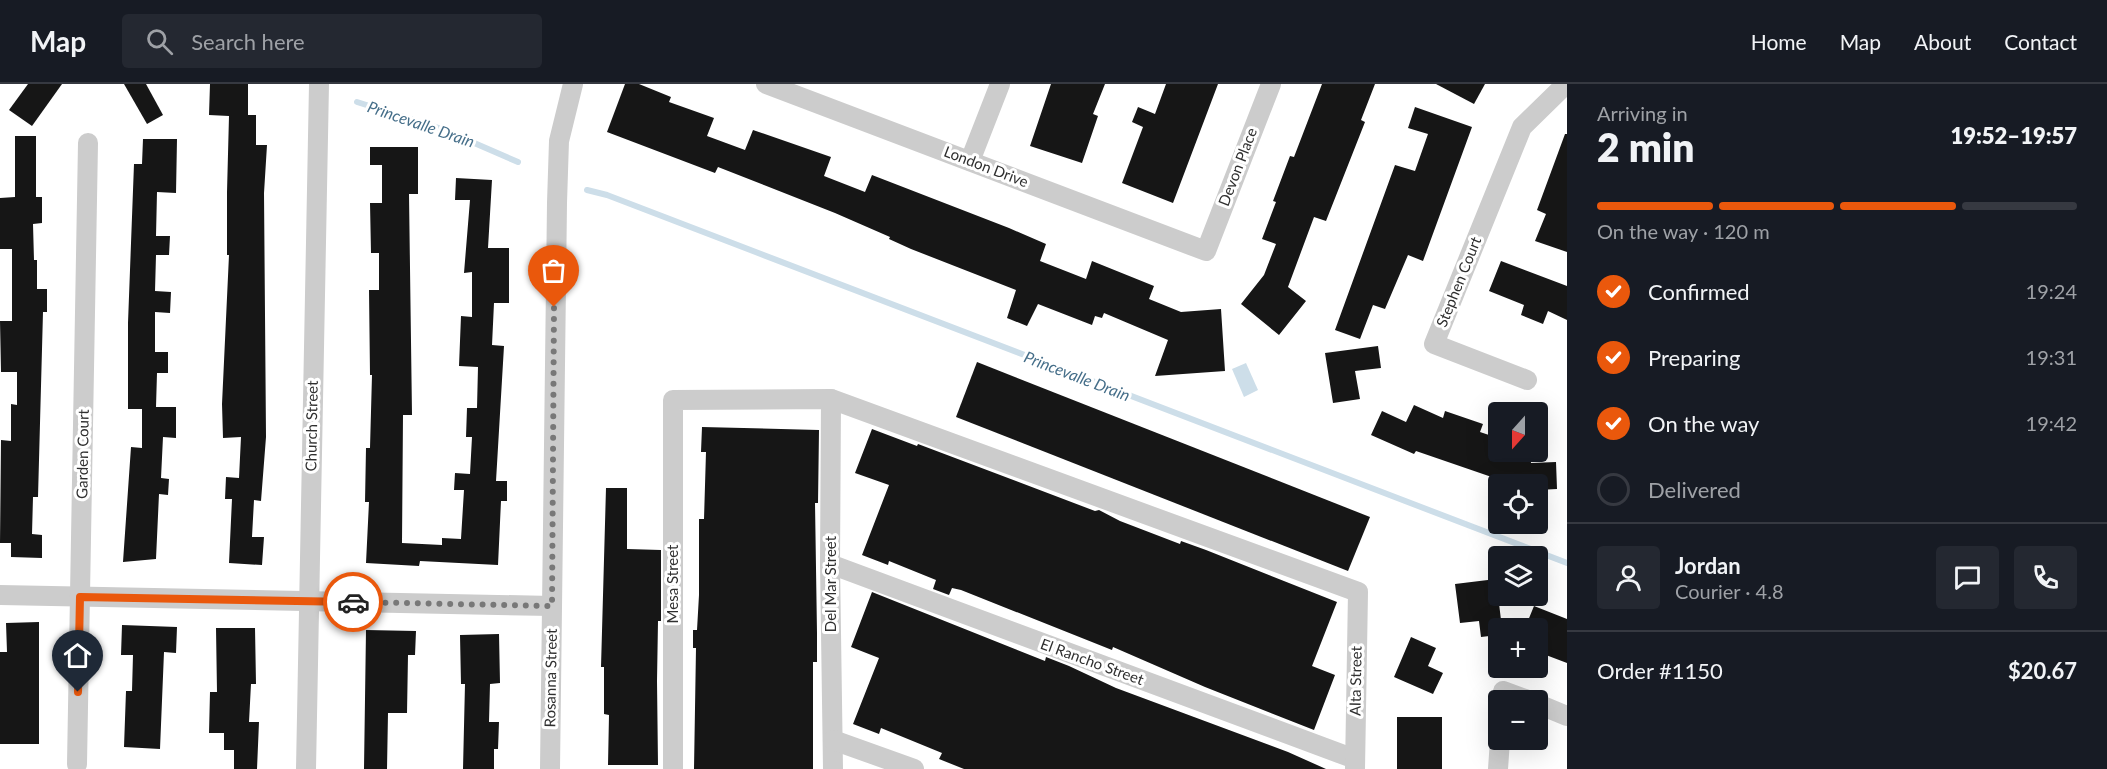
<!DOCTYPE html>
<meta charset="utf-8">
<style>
body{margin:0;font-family:Lato,sans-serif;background:#242831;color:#f1f3f6;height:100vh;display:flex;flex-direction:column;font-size:22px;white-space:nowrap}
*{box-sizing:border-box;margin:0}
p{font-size:20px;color:#9ea1a6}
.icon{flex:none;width:33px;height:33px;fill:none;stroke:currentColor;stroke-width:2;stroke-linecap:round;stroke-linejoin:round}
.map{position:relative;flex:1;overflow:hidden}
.drawer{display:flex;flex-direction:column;background:#171b24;width:540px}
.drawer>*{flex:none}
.needle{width:39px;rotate:201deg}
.fabs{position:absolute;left:1488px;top:318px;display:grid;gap:12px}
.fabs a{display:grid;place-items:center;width:60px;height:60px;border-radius:6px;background:#171b24;box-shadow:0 6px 24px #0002;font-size:30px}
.pin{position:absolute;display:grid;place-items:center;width:51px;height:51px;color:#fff;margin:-62px -26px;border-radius:50% 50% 50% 0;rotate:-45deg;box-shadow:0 0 6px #0007}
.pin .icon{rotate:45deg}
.courier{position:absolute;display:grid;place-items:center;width:60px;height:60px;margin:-30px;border:4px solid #ea580c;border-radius:50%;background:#fff;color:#222;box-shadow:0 2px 8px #0007}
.overview em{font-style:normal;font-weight:800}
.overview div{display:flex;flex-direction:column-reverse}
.overview{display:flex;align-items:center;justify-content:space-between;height:102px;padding:0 30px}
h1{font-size:39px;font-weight:800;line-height:45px}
.bar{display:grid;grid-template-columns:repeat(4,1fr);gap:9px 6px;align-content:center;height:72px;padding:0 30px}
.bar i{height:8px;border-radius:4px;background:#363941}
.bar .current{background:#ea580c}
.bar p{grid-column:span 4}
.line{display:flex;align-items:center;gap:15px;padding:0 30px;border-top:2px solid #363941}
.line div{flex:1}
.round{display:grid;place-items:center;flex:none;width:63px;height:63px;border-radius:6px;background:#242831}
ol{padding:0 30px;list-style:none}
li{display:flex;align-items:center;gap:18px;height:66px}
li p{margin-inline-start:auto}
li .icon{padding:6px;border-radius:50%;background:#ea580c;color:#fff;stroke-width:4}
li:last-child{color:#9ea1a6}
li i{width:33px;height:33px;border:3px solid #363941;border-radius:50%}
header{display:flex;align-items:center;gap:36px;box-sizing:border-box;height:84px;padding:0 30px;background:#171b24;border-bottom:2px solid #363941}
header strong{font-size:28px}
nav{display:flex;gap:33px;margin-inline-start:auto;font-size:21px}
.search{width:420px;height:54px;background:#242831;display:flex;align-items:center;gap:15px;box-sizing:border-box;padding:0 21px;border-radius:6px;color:#9ea1a6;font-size:22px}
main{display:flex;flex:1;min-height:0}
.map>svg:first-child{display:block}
.water{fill:#cddee9}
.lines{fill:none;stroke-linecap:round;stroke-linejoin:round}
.stream{stroke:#cddee9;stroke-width:6}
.building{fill:#161616}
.minor{stroke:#ccc;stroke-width:20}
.done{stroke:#787878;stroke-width:6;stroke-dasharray:0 10.8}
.route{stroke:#ea580c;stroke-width:8}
.labels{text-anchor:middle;stroke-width:6;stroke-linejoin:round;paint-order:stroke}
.street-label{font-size:15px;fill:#2f2f2f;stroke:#fff}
.water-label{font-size:16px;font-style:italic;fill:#456e89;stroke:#fff}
</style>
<header>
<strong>Map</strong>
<div class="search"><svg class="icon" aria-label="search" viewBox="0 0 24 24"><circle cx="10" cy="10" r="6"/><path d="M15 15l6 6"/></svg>Search here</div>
<nav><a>Home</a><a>Map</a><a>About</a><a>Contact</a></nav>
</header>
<main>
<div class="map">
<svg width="1567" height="685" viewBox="0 0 1567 685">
<rect width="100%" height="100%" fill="#fff"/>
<polygon class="water" points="1246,279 1258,306 1244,313 1232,285"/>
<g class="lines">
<g class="stream">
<polyline points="357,18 442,45 518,78"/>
<polyline points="587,106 607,111 1567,479"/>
</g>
</g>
<g class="building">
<polygon points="28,0 62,0 32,42 9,26"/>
<polygon points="124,0 146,0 163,31 147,40"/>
<polygon points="210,0 248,0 248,31 256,31 256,61 267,61 264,109 266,353 261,417 254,416 252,453 264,453 262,481 229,479 232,415 225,415 226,393 239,394 241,353 223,354 222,320 229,171 227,171 227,108 229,32 209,31"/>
<polygon points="625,0 639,0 671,13 669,18 714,34 707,52 745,66 753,46 831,73 824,92 865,108 872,91 1009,144 1046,160 1040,177 1086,195 1092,177 1154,202 1149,215 1181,228 1221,225 1225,287 1155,292 1168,256 1104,229 1102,234 1095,232 1092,241 1038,220 1027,242 1007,234 1016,206 911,165 889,155 890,153 835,129 718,83 715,89 607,48"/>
<polygon points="1051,0 1105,0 1093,30 1098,32 1082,79 1030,62"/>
<polygon points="1166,0 1218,0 1173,119 1122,99 1143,43 1132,38 1138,23 1155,30"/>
<polygon points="1322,0 1375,0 1361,36 1365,38 1326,137 1314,133 1288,203 1306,217 1279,251 1241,220 1264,191 1276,160 1262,155 1276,118 1273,117 1290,72 1294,73"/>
<polygon points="1436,0 1485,0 1474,20"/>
<polygon points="1415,23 1472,43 1423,177 1408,171 1385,225 1373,221 1360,255 1335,246 1395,81 1415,87 1428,50 1408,44"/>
<polygon points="1565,50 1567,50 1567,168 1535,157 1546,130 1537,126"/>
<polygon points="15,52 36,52 36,113 42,113 42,139 33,140 34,176 37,176 37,205 47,205 47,228 43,228 38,413 33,413 32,450 42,451 42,474 11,473 11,459 0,459 1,356 11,357 11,320 17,321 17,288 1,288 0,237 12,237 12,165 0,165 0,114 15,113"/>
<polygon points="143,55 177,55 176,109 157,108 156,152 170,152 169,171 156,171 155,207 171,208 170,229 155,228 155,268 168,268 168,289 157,289 156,323 176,323 176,354 163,353 161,394 169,395 168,411 159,410 156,475 123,478 131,363 142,364 142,325 128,325 128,239 134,80 142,80"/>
<polygon points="370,63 418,63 418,110 409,110 412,331 403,331 402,459 442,461 442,454 461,455 464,406 454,406 455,389 470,390 472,353 466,353 467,324 477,324 478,283 459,282 461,232 472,233 472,188 464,189 470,116 455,116 456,94 492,96 488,164 509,164 509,219 494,219 492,261 504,262 496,397 507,397 507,417 501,417 498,481 420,477 419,482 366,479 369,418 365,418 366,364 370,364 372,291 370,291 369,206 379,206 379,169 371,169 370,119 382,119 382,81 370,81"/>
<polygon points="1501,177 1567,202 1567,236 1548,227 1543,240 1521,231 1524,221 1489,207"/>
<polygon points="1378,262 1381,284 1355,287 1360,315 1333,319 1325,269"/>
<polygon points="977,278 1370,433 1348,487 956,333"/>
<polygon points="1414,321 1443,334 1445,327 1483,340 1480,348 1498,354 1493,368 1530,368 1531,379 1556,378 1557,405 1538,406 1538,400 1512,400 1416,367 1414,370 1371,351 1382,327 1406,338"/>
<polygon points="702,343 819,346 818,419 815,419 817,549 817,578 813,578 813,685 694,685 696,564 693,564 693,546 697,546 699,511 699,435 704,435 706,368 701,368"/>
<polygon points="872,345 917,362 918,360 1095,427 1099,426 1120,437 1180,460 1181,457 1206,466 1337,518 1312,582 1335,591 1314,646 1205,603 1113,563 1112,566 961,506 952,504 949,511 933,505 936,496 889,477 888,481 862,471 889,401 855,389"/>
<polygon points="606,404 627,404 627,465 661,466 661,537 658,537 657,597 658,681 608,681 609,631 604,630 604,583 601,583"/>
<polygon points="1496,495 1502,544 1498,544 1498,551 1481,553 1479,537 1460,539 1455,500"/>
<polygon points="872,508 1045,577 1046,573 1069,582 1116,604 1288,668 1326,685 964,685 939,675 942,669 881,644 879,650 853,640 879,574 851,563"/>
<polygon points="1534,522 1567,535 1567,579 1538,568 1538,544 1525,544"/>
<polygon points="39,538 39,660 0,660 0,568 7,568 6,539"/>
<polygon points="122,541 177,543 176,569 164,568 160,665 124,663 126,607 132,607 133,571 121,571"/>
<polygon points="216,544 255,544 256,600 251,600 249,638 259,638 257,685 234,685 234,666 224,666 224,649 209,649 210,608 217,608"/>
<polygon points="366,546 416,547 415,571 408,571 407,629 388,629 387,685 364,685"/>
<polygon points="499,550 500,599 490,600 489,638 499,638 498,665 494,665 494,685 463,685 465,600 461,600 460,551"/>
<polygon points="1411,553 1436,564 1428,582 1443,589 1433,610 1394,593"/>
<rect x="1397" y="633" width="45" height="52"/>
</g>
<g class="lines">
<g class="minor">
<polyline points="766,0 1206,167 1271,0"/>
<polyline points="970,77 1000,0"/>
<polyline points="1527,296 1434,260 1522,43 1566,0"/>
<polyline points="831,315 830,480 833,685"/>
<polyline points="830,480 1355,675"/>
<polyline points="0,511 552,522"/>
<polyline points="1502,616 1503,607 1528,616"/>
<polyline points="1538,620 1567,632"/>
<polyline points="833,656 914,685"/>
<polyline points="77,680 88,59"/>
<polyline points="306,685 319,0"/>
<polyline points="550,685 557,119 559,57 573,0"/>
<polyline points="673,685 673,316 831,315 1358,508 1355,685"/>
<polyline points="1498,685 1500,656"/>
</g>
</g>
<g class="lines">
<polyline class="done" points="353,518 552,522 554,223"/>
<polyline class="route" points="78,608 80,513 353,518"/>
</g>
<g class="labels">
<g class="street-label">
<text transform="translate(986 83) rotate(21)" y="5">London Drive</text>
<text transform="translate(1238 83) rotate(-69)" y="5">Devon Place</text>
<text transform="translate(1459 198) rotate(-68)" y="5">Stephen Court</text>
<text transform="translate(312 342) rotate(-89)" y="5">Church Street</text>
<text transform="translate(83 370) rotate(-89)" y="5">Garden Court</text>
<text transform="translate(673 500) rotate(-90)" y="5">Mesa Street</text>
<text transform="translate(831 500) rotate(-90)" y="5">Del Mar Street</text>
<text transform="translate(1092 578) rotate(20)" y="5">El Rancho Street</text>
<text transform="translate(551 594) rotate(-89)" y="5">Rosanna Street</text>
<text transform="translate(1356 597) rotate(-89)" y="5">Alta Street</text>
</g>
<g class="water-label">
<text transform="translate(421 40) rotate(19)" y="6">Princevalle Drain</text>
<text transform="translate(1077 292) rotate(21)" y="6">Princevalle Drain</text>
</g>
</g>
</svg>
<div class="fabs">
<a><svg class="needle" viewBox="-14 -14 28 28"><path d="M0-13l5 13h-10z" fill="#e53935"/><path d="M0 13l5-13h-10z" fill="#9ea1a6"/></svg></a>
<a><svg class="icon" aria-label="locate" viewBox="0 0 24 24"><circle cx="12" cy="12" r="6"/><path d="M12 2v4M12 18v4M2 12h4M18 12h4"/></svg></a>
<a><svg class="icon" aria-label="layers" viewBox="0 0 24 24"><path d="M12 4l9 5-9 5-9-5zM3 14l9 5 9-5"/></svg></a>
<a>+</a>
<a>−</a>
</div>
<div class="pin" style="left:554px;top:223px;background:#ea580c"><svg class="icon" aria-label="bag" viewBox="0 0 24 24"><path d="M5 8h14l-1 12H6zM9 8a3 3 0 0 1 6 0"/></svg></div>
<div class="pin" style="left:78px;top:608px;background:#1f2937"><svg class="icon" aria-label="home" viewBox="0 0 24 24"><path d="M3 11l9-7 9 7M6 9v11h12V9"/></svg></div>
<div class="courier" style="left:353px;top:518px"><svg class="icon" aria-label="car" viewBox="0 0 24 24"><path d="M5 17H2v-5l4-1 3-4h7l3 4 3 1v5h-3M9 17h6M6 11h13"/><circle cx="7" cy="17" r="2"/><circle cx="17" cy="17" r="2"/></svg></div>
</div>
<section class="drawer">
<div class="overview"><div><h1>2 min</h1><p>Arriving in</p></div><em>19:52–19:57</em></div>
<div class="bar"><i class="current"></i><i class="current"></i><i class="current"></i><i></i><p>On the way · 120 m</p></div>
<ol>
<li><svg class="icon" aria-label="check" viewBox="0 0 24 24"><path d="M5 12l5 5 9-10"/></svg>Confirmed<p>19:24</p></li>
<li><svg class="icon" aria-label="check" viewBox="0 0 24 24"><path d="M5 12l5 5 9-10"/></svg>Preparing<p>19:31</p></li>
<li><svg class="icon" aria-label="check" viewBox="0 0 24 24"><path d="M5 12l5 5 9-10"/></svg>On the way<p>19:42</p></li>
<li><i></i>Delivered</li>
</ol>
<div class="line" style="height:108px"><a class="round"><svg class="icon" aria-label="person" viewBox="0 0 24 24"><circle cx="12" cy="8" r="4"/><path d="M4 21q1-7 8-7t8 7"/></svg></a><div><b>Jordan</b><p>Courier · 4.8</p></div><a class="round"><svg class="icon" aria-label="chat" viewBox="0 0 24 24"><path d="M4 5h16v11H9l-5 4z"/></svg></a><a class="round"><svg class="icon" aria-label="phone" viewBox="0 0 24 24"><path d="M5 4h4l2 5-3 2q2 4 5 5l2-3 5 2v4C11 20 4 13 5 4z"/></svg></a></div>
<div class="line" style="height:78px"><div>Order #1150</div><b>$20.67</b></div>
</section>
</main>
